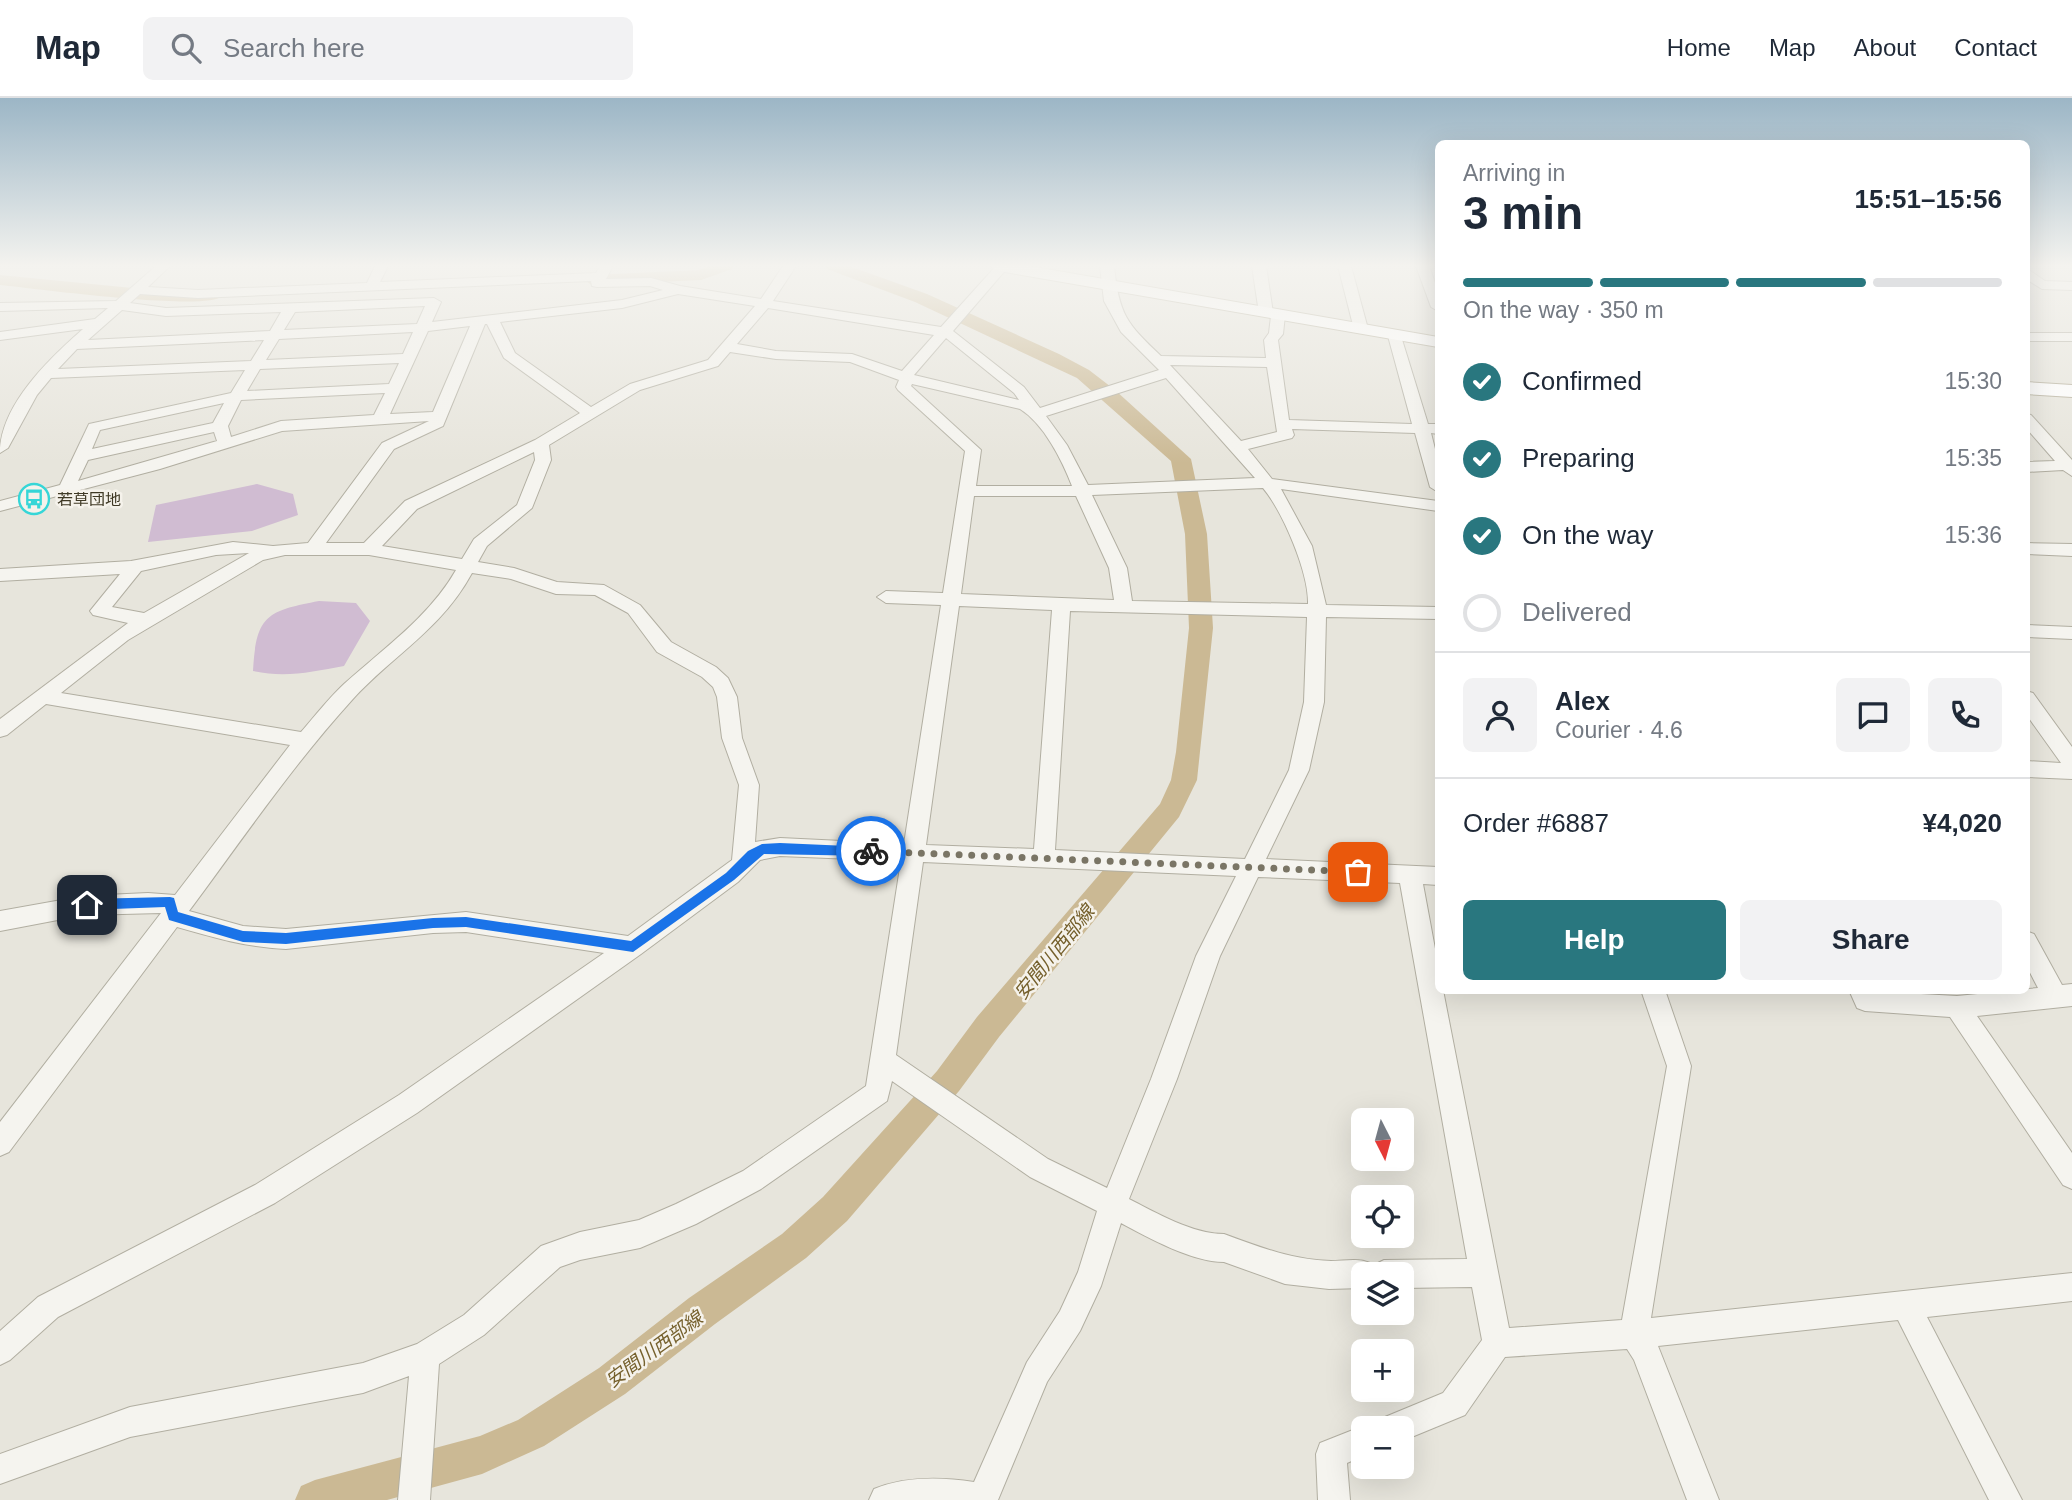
<!DOCTYPE html>
<meta charset="utf-8">
<style>
body{margin:0;font-family:Arial,"Noto Sans JP",sans-serif;background:#f2f2f3;color:#1f2937;height:100vh;display:flex;flex-direction:column;font-size:26px;white-space:nowrap}
*{box-sizing:border-box;margin:0}
p{font-size:23px;color:#747a83}
.icon{flex:none;width:38px;height:38px;fill:none;stroke:currentColor;stroke-width:2;stroke-linecap:round;stroke-linejoin:round}
.map{position:relative;flex:1;overflow:hidden}
.sheet{position:absolute;left:1435px;top:42px;width:595px;height:854px;display:flex;flex-direction:column;background:#fff;border-radius:10px;box-shadow:0 7px 28px #0002}
.sheet>*{flex:none}
.needle{width:46px;rotate:174deg}
.controls{position:absolute;left:1351px;top:1010px;display:grid;gap:14px}
.controls a{display:grid;place-items:center;width:63px;height:63px;border-radius:10px;background:#fff;box-shadow:0 7px 28px #0002;font-size:35px}
.pin{position:absolute;display:grid;place-items:center;width:60px;height:60px;color:#fff;margin:-30px;border-radius:14px;box-shadow:0 4px 10px #0006}
.courier{position:absolute;display:grid;place-items:center;width:70px;height:70px;margin:-35px;border:5px solid #1a73e8;border-radius:50%;background:#fff;color:#222;box-shadow:0 2px 9px #0007}
.overview em{font-style:normal;font-weight:700}
.overview div{display:flex;flex-direction:column-reverse}
.overview{display:flex;align-items:center;justify-content:space-between;height:119px;padding:0 28px}
h1{font-size:46px;font-weight:700;line-height:52px}
.bar{display:grid;grid-template-columns:repeat(4,1fr);gap:10px 7px;align-content:center;height:84px;padding:0 28px}
.bar i{height:9px;border-radius:5px;background:#e0e1e3}
.bar .selected{background:#29777f}
.bar p{grid-column:span 4}
.line{display:flex;align-items:center;gap:18px;padding:0 28px;border-top:2px solid #e0e1e3}
.line div{flex:1}
.round{display:grid;place-items:center;flex:none;width:74px;height:74px;border-radius:10px;background:#f2f2f3}
ol{padding:0 28px;list-style:none}
li{display:flex;align-items:center;gap:21px;height:77px}
li p{margin-inline-start:auto}
li .icon{padding:7px;border-radius:50%;background:#29777f;color:#fff;stroke-width:4}
li:last-child{color:#747a83}
li i{width:38px;height:38px;border:4px solid #e0e1e3;border-radius:50%}
.cta{display:flex;gap:14px;margin-top:auto;padding:14px 28px}
.cta a{flex:1;height:80px;border-radius:10px;background:#29777f;color:#fff;font-size:28px;font-weight:700;line-height:80px;text-align:center}
.cta a+a{background:#f2f2f3;color:#1f2937}
header{display:flex;align-items:center;gap:42px;box-sizing:border-box;height:98px;padding:0 35px;background:#fff;border-bottom:2px solid #e0e1e3}
header strong{font-size:33px}
nav{display:flex;gap:38px;margin-inline-start:auto;font-size:24px}
.search{width:490px;height:63px;background:#f2f2f3;display:flex;align-items:center;gap:18px;box-sizing:border-box;padding:0 24px;border-radius:10px;color:#747a83;font-size:26px}
.map>svg:first-child{display:block}
.green{fill:#d0bcd2}
.lines{fill:none;stroke-linecap:round;stroke-linejoin:round}
.river{fill:#cbb994;fill-rule:evenodd}
.minor-casing{stroke:#b1aea1;stroke-width:2}
.major-casing{stroke:#b4ae9a;stroke-width:2}
.minor{fill:#f5f4ef;fill-rule:evenodd}
.major{fill:#fff;fill-rule:evenodd}
.route{fill:#1a73e8}
.done{stroke:#7a7565;stroke-width:7;stroke-dasharray:0 12.6}
.labels{text-anchor:middle;stroke-width:5;stroke-linejoin:round;paint-order:stroke}
.far-poi-label{font-size:16px;fill:#3f3925;stroke:#f5f2eb;text-anchor:start}
.water-label{font-size:19px;font-style:italic;fill:#75602c;stroke:#f5f2eb}
</style>
<header>
<strong>Map</strong>
<div class="search"><svg class="icon" aria-label="search" viewBox="0 0 24 24"><circle cx="10" cy="10" r="6"/><path d="M15 15l6 6"/></svg>Search here</div>
<nav><a>Home</a><a>Map</a><a>About</a><a>Contact</a></nav>
</header>
<div class="map">
<svg width="2072" height="1402" viewBox="0 0 2072 1402">
<rect width="100%" height="100%" fill="#e7e5dc"/>
<g class="green">
<polygon points="257,386 293,396 298,417 252,433 148,444 156,407"/>
<path d="M 319,503 L 356,505 L 370,523 L 344,568 C 312,574 285,580 253,573 C 256,517 267,513 319,503 Z"/>
</g>
<g class="lines">
<g class="river">
<polygon points="710,168 734,168 732,171 701,182 592,187 584,182 592,177 699,172"/>
<polygon points="825,168 849,168 927,196 1059,256 1089,272 1115,292 1191,361 1207,436 1213,530 1197,682 1179,719 999,939 959,993 847,1123 806,1160 715,1226 625,1296 544,1348 482,1376 387,1402 295,1402 301,1388 315,1382 480,1338 518,1322 599,1270 689,1200 782,1136 823,1099 937,973 977,919 1160,706 1171,682 1176,654 1189,530 1185,436 1171,363 1077,280 915,204 827,171"/>
<path d="M 0,177 L 173,194 L 214,193 L 222,198 C 208,214 31,190 0,187 Z"/>
</g>
<g class="minor-casing">
<g id="minor">
<path d="M 156,168 L 170,168 L 148,189 L 198,192 L 367,185 L 375,168 L 388,168 L 380,184 L 596,175 L 600,168 L 613,168 L 606,181 L 651,180 L 680,188 L 761,201 L 783,168 L 796,168 L 773,203 L 941,229 L 996,168 L 1009,168 L 953,233 L 1024,289 L 1040,310 L 1159,272 L 1121,234 L 1104,203 L 1100,168 L 1114,168 C 1119,216 1126,225 1161,258 L 1266,260 L 1264,242 L 1269,235 L 1271,218 L 1266,219 L 1259,215 L 1252,168 L 1266,168 L 1273,215 L 1278,213 L 1285,217 L 1283,236 L 1278,242 L 1289,322 L 1412,326 L 1388,238 L 1390,235 L 1400,235 L 1428,326 L 1438,326 L 1438,336 L 1431,335 L 1438,363 L 1438,394 L 1430,389 L 1415,335 L 1292,331 L 1294,337 L 1292,340 L 1248,351 L 1272,381 L 1438,403 L 1438,413 L 1281,391 L 1312,448 L 1326,507 L 1438,509 L 1438,521 L 1326,519 L 1324,604 L 1309,672 L 1266,761 L 1438,769 L 1438,787 L 1423,786 L 1438,867 L 1438,892 L 1443,892 L 1509,1230 L 1622,1222 L 1667,968 L 1641,892 L 1665,892 L 1691,968 L 1651,1220 L 2072,1175 L 2072,1203 L 1927,1219 L 2022,1402 L 1989,1402 L 1898,1222 L 1658,1248 L 1719,1402 L 1687,1402 L 1634,1262 L 1627,1251 L 1505,1259 L 1465,1317 L 1402,1343 L 1402,1330 L 1381,1330 L 1385,1319 L 1443,1295 L 1482,1242 L 1472,1189 L 1402,1190 L 1402,1176 L 1363,1176 L 1363,1190 L 1329,1191 L 1285,1186 L 1224,1164 C 1192,1164 1149,1140 1121,1125 L 1101,1188 L 1080,1233 L 1047,1284 L 998,1402 L 869,1402 L 874,1391 C 906,1378 941,1379 974,1384 L 1027,1264 L 1060,1213 L 1078,1174 L 1097,1113 L 1030,1079 L 892,983 L 887,1003 L 761,1091 L 696,1126 L 640,1150 L 580,1162 L 560,1169 L 484,1237 L 439,1266 L 430,1402 L 398,1402 L 409,1278 L 363,1295 L 130,1339 L 0,1386 L 0,1356 L 130,1309 L 363,1265 L 417,1246 L 464,1217 L 541,1148 L 580,1134 L 639,1122 L 676,1106 L 743,1073 L 866,988 L 901,763 L 780,758 L 760,762 L 738,784 L 641,856 L 417,1015 L 275,1105 L 58,1219 L 10,1262 L 0,1267 L 0,1233 L 38,1199 L 255,1087 L 399,997 L 604,855 L 466,834 L 433,835 L 286,851 C 246,849 215,840 177,829 L 9,1054 L 0,1058 L 0,1024 L 161,815 L 84,817 L 0,833 L 0,813 L 84,798 L 148,795 L 175,797 L 290,647 L 46,606 L 7,637 L 0,639 L 0,621 L 128,525 L 93,517 L 90,513 L 120,476 L 0,483 L 0,471 L 131,463 L 233,444 L 273,448 L 308,445 L 382,345 L 429,323 L 282,333 L 160,371 L 0,413 L 0,403 L 60,387 L 89,326 L 231,295 L 245,272 L 51,280 L 37,297 L 8,350 L 0,355 C 0,307 50,260 83,231 L 0,242 L 0,234 L 95,221 L 108,210 L 0,213 L 0,205 L 116,203 ZM 591,183 L 592,188 L 597,189 L 650,188 L 663,192 L 622,202 L 432,224 L 441,204 L 434,200 L 166,210 L 130,205 L 140,196 L 198,200 ZM 678,196 L 755,208 L 708,262 L 630,286 L 591,309 L 515,255 L 500,224 L 622,210 ZM 425,208 L 417,226 L 284,232 L 295,214 ZM 768,210 L 934,237 L 902,273 L 852,256 L 776,253 L 737,246 ZM 122,212 L 166,218 L 281,214 L 270,233 L 88,242 ZM 485,226 L 487,226 L 504,260 L 580,315 L 535,342 L 405,403 L 364,445 L 326,445 L 394,351 L 443,328 ZM 470,228 L 433,314 L 390,316 L 428,233 ZM 413,234 L 403,256 L 266,262 L 279,241 ZM 946,240 L 1014,295 L 1019,302 L 914,277 ZM 264,242 L 251,263 L 58,271 L 77,251 ZM 730,254 L 776,261 L 850,264 L 899,282 L 896,289 L 898,292 L 965,353 L 943,495 L 886,493 L 877,499 L 886,505 L 941,507 L 904,746 L 780,740 L 755,744 L 759,687 L 742,640 L 737,599 L 728,580 L 716,569 L 671,544 L 640,507 L 604,487 L 557,484 L 514,470 L 478,464 L 487,448 L 532,410 L 551,362 L 549,347 L 640,292 L 718,268 ZM 399,265 L 389,286 L 247,293 L 260,271 ZM 1170,267 L 1267,269 L 1277,334 L 1241,343 ZM 1166,280 L 1255,380 L 1088,387 L 1067,347 L 1046,318 ZM 912,286 L 1020,311 C 1044,326 1062,362 1072,388 L 976,388 L 981,352 L 911,288 ZM 385,295 L 374,317 L 281,323 L 231,339 L 228,328 L 241,302 ZM 224,305 L 213,325 L 92,351 L 100,332 ZM 214,334 L 217,343 L 78,383 L 88,362 ZM 534,354 L 535,362 L 517,407 L 474,441 L 462,461 L 382,448 L 417,411 ZM 1263,390 C 1283,414 1309,475 1308,506 L 1132,503 L 1127,470 L 1092,397 ZM 974,398 L 1076,398 L 1109,470 L 1114,502 L 961,496 ZM 249,455 L 144,515 L 112,509 L 141,473 L 216,457 ZM 285,457 L 369,457 L 456,472 C 429,519 384,550 344,586 C 328,601 315,618 301,634 L 61,595 L 128,542 L 263,462 ZM 472,475 L 511,481 L 556,496 L 595,497 L 628,515 L 657,554 L 702,579 L 713,589 L 717,599 L 722,640 L 739,687 L 732,762 L 628,838 L 466,814 L 286,831 L 243,828 L 189,813 C 242,742 292,668 352,602 C 394,556 441,532 472,475 ZM 959,508 L 1052,512 L 1034,751 L 926,747 ZM 1070,513 L 1307,519 L 1304,604 L 1289,672 L 1245,761 L 1055,752 ZM 923,764 L 1236,778 L 1196,858 L 1151,981 L 1107,1090 L 1048,1061 L 896,957 ZM 1258,779 L 1400,785 L 1467,1161 L 1384,1162 L 1374,1167 C 1361,1159 1346,1163 1331,1163 C 1293,1162 1259,1149 1224,1136 C 1192,1136 1157,1115 1129,1101 L 1177,981 L 1220,858 Z"/>
<polygon points="1338,168 1351,168 1368,231 1366,234 1361,235 1354,231"/>
<polygon points="1416,168 1429,168 1438,193 1438,213 1431,209"/>
<polygon points="2026,170 2045,183 2072,184 2072,192 2042,191 2026,181"/>
<rect x="2026" y="235" width="46" height="8"/>
<polygon points="2026,316 2031,317 2072,362 2072,378 2063,372 2026,374 2026,364 2055,363 2026,330"/>
<polygon points="2026,445 2072,446 2072,458 2026,456"/>
<polygon points="2026,527 2072,529 2072,541 2026,539"/>
<polygon points="2026,593 2033,595 2072,649 2072,681 2026,679 2026,663 2061,665 2026,616"/>
<polygon points="2026,833 2034,836 2062,887 2072,886 2072,908 1977,918 2072,1055 2072,1091 2063,1087 1950,919 1865,913 1857,910 1849,892 1957,898 2038,890 2026,867"/>
<polygon points="1363,1328 1368,1330 1363,1330 1363,1358 1347,1365 1350,1402 1318,1402 1316,1356 1320,1345"/>
</g>
</g>
<g class="major-casing">
<g id="major">
<polygon points="991,168 1029,168 1438,239 1438,249 999,173"/>
<polygon points="2026,284 2072,287 2072,299 2026,296"/>
</g>
</g>
<use href="#minor" class="minor"/>
<use href="#major" class="major"/>
</g>
<linearGradient id="sky" x2="0" y2="1"><stop stop-color="#9cb6c6"/><stop offset="0.46" stop-color="#f4f3ef"/><stop offset="1" stop-color="#f4f3ef" stop-opacity="0"/></linearGradient>
<rect width="2072" height="365" fill="url(#sky)"/>
<polygon class="route" points="780,745 871,749 877,753 871,758 764,756 734,782 633,854 466,829 433,830 286,846 243,844 169,822 165,809 87,812 81,807 87,801 170,799 174,800 178,814 243,833 286,835 433,820 466,819 631,843 726,775 748,753 762,746"/>
<g class="lines">
<polyline class="done" points="871,753 1358,774"/>
</g>
<defs>
<g id="bus-ring" transform="scale(1.575)"><circle r="9.5" fill="#f5f2eb" stroke="#36d6d7" stroke-width="1.5"/><path d="M-5-6H5V4H4V6H2V4H-2V6H-4V4H-5ZM-3.5-4V0h7V-4ZM-3.5 1.2v1.5H-2V1.2ZM2 1.2v1.5H3.5V1.2Z" fill="#36d6d7"/></g>
</defs>
<g fill-rule="evenodd">
<use href="#bus-ring" x="34" y="401"/>
</g>
<g class="labels">
<g class="far-poi-label">
<text x="57" y="407">若草団地</text>
</g>
<g class="water-label">
<text transform="translate(1054 854) rotate(-51)" y="7">安間川西部線</text>
<text transform="translate(654 1251) rotate(-36)" y="7">安間川西部線</text>
</g>
</g>
</svg>
<div class="controls">
<a><svg class="needle" viewBox="-14 -14 28 28"><path d="M0-13l5 13h-10z" fill="#e53935"/><path d="M0 13l5-13h-10z" fill="#747a83"/></svg></a>
<a><svg class="icon" aria-label="locate" viewBox="0 0 24 24"><circle cx="12" cy="12" r="6"/><path d="M12 2v4M12 18v4M2 12h4M18 12h4"/></svg></a>
<a><svg class="icon" aria-label="layers" viewBox="0 0 24 24"><path d="M12 4l9 5-9 5-9-5zM3 14l9 5 9-5"/></svg></a>
<a>+</a>
<a>−</a>
</div>
<div class="pin" style="left:1358px;top:774px;background:#ea580c"><svg class="icon" aria-label="bag" viewBox="0 0 24 24"><path d="M5 8h14l-1 12H6zM9 8a3 3 0 0 1 6 0"/></svg></div>
<div class="pin" style="left:87px;top:807px;background:#1f2937"><svg class="icon" aria-label="home" viewBox="0 0 24 24"><path d="M3 11l9-7 9 7M6 9v11h12V9"/></svg></div>
<div class="courier" style="left:871px;top:753px"><svg class="icon" aria-label="bike" viewBox="0 0 24 24"><circle cx="6" cy="16" r="4"/><circle cx="18" cy="16" r="4"/><path d="M6 16l4-8h5l3 8M10 8l3 8H6M13 5h3"/></svg></div>
<section class="sheet">
<div class="overview"><div><h1>3 min</h1><p>Arriving in</p></div><em>15:51–15:56</em></div>
<div class="bar"><i class="selected"></i><i class="selected"></i><i class="selected"></i><i></i><p>On the way · 350 m</p></div>
<ol>
<li><svg class="icon" aria-label="check" viewBox="0 0 24 24"><path d="M5 12l5 5 9-10"/></svg>Confirmed<p>15:30</p></li>
<li><svg class="icon" aria-label="check" viewBox="0 0 24 24"><path d="M5 12l5 5 9-10"/></svg>Preparing<p>15:35</p></li>
<li><svg class="icon" aria-label="check" viewBox="0 0 24 24"><path d="M5 12l5 5 9-10"/></svg>On the way<p>15:36</p></li>
<li><i></i>Delivered</li>
</ol>
<div class="line" style="height:126px"><a class="round"><svg class="icon" aria-label="person" viewBox="0 0 24 24"><circle cx="12" cy="8" r="4"/><path d="M4 21q1-7 8-7t8 7"/></svg></a><div><b>Alex</b><p>Courier · 4.6</p></div><a class="round"><svg class="icon" aria-label="chat" viewBox="0 0 24 24"><path d="M4 5h16v11H9l-5 4z"/></svg></a><a class="round"><svg class="icon" aria-label="phone" viewBox="0 0 24 24"><path d="M5 4h4l2 5-3 2q2 4 5 5l2-3 5 2v4C11 20 4 13 5 4z"/></svg></a></div>
<div class="line" style="height:91px"><div>Order #6887</div><b>¥4,020</b></div>
<div class="cta"><a>Help</a><a>Share</a></div>
</section>
</div>
